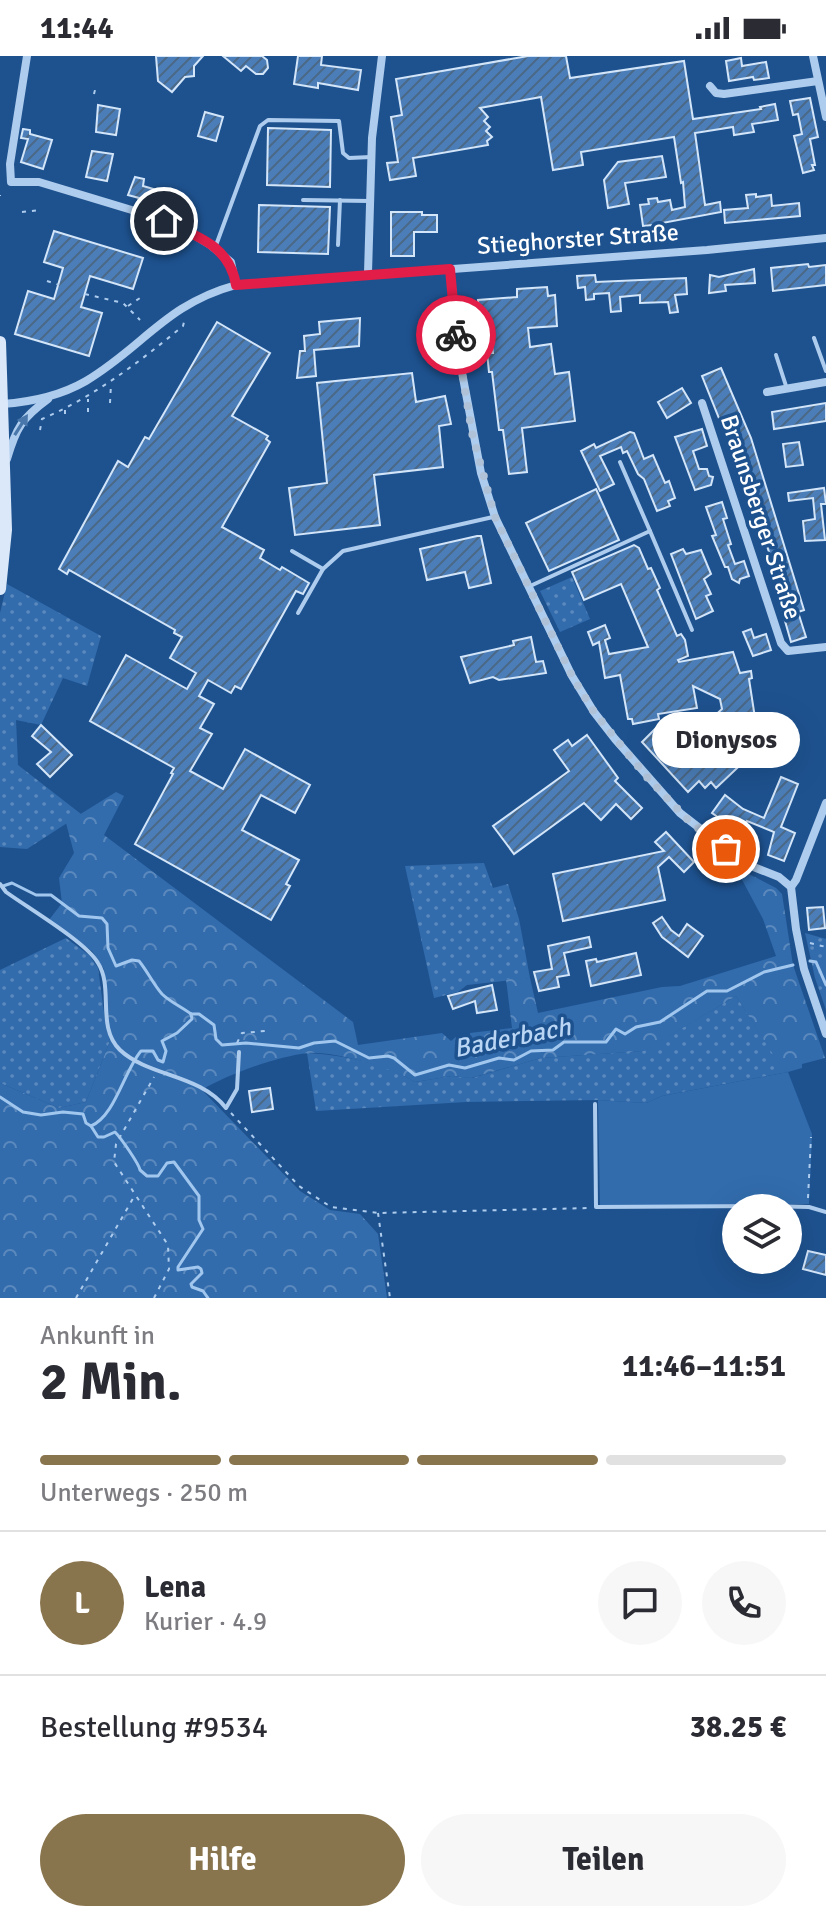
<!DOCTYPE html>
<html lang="de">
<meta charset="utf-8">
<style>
body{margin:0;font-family:Signika,sans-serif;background:#f7f7f7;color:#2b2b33;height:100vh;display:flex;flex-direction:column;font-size:30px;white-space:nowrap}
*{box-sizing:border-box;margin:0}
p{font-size:26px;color:#7c7c81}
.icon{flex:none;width:44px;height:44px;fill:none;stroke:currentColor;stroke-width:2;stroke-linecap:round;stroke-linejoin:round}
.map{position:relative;height:1242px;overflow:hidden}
.side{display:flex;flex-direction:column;background:#fff;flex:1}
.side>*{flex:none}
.buttons{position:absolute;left:722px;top:1138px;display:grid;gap:16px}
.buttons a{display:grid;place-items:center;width:80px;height:80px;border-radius:50%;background:#fff;box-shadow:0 8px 32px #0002;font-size:40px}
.pin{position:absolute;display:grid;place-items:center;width:68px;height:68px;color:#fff;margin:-34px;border:4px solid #fff;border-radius:50%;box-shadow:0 2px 8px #0007}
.courier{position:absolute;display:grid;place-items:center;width:80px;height:80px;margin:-40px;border:6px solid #e11d48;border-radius:50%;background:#fff;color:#222;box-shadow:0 2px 10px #0007}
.bubble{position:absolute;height:56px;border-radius:28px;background:#fff;box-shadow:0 8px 32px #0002;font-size:26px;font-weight:800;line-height:56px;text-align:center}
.head em{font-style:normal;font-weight:800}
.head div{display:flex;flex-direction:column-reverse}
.head{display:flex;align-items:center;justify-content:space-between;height:136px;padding:0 40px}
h1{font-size:52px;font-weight:800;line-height:60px}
.bar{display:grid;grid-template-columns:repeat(4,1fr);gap:12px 8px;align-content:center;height:96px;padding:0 40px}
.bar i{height:10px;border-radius:6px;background:#e1e1e2}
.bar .current{background:#89754d}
.bar p{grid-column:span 4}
.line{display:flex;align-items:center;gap:20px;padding:0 40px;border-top:2px solid #e1e1e2}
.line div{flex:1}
.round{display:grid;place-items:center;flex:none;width:84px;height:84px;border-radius:42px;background:#f7f7f7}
.action{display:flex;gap:16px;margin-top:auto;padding:16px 40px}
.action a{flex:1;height:92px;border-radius:48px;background:#89754d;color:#fff;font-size:32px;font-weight:800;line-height:92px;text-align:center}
.action a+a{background:#f7f7f7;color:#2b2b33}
.status{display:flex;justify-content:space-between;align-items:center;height:56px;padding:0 40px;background:#fff;direction:ltr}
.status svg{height:22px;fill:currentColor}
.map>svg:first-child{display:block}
.grass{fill:url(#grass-dots)}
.forest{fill:url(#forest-crowns)}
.garden{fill:#326cad}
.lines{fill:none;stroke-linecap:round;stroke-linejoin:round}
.stream{stroke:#a1c7ef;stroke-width:3}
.building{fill:url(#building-hatch);stroke:#d3e5f9;stroke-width:2}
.path{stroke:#aecced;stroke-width:2;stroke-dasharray:4 6;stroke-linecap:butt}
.lane{stroke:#aecced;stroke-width:4}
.street{stroke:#aecced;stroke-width:8}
.secondary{stroke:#dae8fa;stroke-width:12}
.oneway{fill:#4977ab}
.done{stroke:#b0c2d8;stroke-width:8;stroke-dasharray:0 14.4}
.route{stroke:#e11d48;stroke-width:10}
.labels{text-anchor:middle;stroke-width:7;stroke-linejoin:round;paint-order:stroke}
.street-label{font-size:24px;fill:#fff;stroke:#1e528f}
.water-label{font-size:26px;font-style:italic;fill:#bad6f4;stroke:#1e528f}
</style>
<div class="status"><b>11:44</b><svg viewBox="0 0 49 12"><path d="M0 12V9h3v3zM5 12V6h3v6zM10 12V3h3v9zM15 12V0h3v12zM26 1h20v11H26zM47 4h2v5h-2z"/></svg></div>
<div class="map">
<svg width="826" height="1242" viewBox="0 0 826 1242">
<defs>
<pattern id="grass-dots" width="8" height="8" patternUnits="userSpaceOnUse" patternTransform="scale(2)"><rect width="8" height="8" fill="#326cad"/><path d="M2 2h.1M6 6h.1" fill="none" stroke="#5b89bd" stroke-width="1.8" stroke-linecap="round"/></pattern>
<pattern id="forest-crowns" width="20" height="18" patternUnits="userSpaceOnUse" patternTransform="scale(2)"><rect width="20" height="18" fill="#326cad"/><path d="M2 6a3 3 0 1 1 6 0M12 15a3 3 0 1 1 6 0" fill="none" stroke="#5b89bd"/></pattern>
<pattern id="building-hatch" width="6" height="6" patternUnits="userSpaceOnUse" patternTransform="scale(2)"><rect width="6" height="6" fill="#4b7eb8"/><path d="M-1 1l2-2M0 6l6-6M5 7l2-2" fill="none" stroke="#4b6887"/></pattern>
</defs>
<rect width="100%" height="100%" fill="#1e528f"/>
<g class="grass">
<polygon points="572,521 590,563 560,576 540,535"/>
<polygon points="7,528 101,580 87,630 63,622 41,669 16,664 18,709 81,758 27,793 0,791 0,557"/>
<polygon points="484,807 493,832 508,828 519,863 530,922 467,929 458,936 434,942 405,810"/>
<polygon points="805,877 826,883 826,954 815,922"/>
<polygon points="66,882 89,899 98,912 106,971 110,985 86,1046 59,1052 0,1027 0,914"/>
<path d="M 736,940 L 784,1014 L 788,1016 L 662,1040 L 646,1047 L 598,1044 L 466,1046 L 316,1055 L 307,997 C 343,999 385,1007 415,1026 L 452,1020 L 472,1022 L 541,1002 L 643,995 Z"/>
</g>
<path class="forest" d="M 116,736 L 124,740 L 104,779 L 353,966 L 358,989 L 442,977 L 451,985 L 456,981 L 470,980 L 470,977 L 512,972 L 506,923 L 530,922 L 538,957 L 662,931 L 680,930 L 776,900 L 763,863 L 739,818 L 743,815 L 776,832 L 782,838 L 793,909 L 825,1002 L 802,1008 L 802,1012 L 788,1016 L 783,1014 L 736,940 L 644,995 L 541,1002 L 471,1022 L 452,1020 L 415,1026 C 393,1012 334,995 308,997 C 278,1000 226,1019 202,1034 L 300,1135 L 330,1154 L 360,1158 L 378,1178 L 387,1242 L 0,1242 L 0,1027 L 59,1052 L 86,1046 L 110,985 L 104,913 L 92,895 L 49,864 L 62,847 L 59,822 L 74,797 L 66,767 Z"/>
<polygon class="garden" points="788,1016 812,1078 809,1148 600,1150 598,1044 646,1047 662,1040"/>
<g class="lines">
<g class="stream">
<path d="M 3,830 L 12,827 L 36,839 L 51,839 L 79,860 L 102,862 L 107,868 L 108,892 L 116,910 L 132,904 L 139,905 C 148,916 153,928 162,938 C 170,946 182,951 191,958"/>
<polyline points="810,905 816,906 826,929"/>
<polyline points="191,958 199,958 214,969 216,983 222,989 246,987 299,992 314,987 335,985 369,1002 388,1000 394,1002 415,1019 449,1009 465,1012 499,1002 514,1004 531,995 553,994 564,986 606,986 616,973 625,978 636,971 660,966 707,935 727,935 764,916 793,909"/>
<path d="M 0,1041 L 23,1056 L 41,1059 L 63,1056 L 83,1058 L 86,1067 L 91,1070 L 98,1081 L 104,1081 L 115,1076 C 121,1082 139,1108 140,1114 L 147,1120 L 158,1120 L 167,1107 L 174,1106 L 199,1140 L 199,1164 L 203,1173 L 178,1211 L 178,1214 L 198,1211 L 201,1213 L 202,1217 L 191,1228 L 192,1231 L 203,1235 L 208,1242"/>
<path d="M 91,1070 C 115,1060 124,1015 141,995 L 153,995 L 158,1004 L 163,1006 L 166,995 L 162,985 L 177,977 L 192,963 L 191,958"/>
</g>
</g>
<g class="building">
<polygon points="156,0 203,0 194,10 194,20 185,21 172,36 158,25"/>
<polygon points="223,0 262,0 267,4 268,12 263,18 256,18 246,10 241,15"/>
<polygon points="298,0 322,0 321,9 361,14 358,34 318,27 318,32 294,28"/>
<polygon points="528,0 566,0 570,22 684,5 693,63 761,53 760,51 775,48 778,64 752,68 754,76 734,79 733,71 695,77 705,149 720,146 721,156 662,167 662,171 657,172 653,172 652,169 643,170 640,149 649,148 648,143 657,142 658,146 670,144 672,154 685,151 683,126 681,127 674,81 581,96 583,109 553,114 541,41 480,52 488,61 484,65 490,71 486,75 492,81 487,85 488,89 413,102 416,120 390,124 387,107 398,106 391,61 402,59 396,23"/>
<polygon points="741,2 742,10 766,6 769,22 754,24 753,21 729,25 726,5"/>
<polygon points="810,42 818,81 810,83 815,109 812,109 814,114 803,117 794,80 802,78 798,58 793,59 790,45"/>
<polygon points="98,49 120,53 116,79 96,76"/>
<polygon points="205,56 223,61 216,85 198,80"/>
<polygon points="268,72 331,74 330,131 267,129"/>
<polygon points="23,73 30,74 30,78 52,84 43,113 21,106 28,83 21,82"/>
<polygon points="92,95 113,98 107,125 86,121"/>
<polygon points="662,100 666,121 625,127 629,148 608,152 604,124 618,106"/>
<polygon points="135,121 144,123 143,130 167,137 163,150 138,145 139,142 128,139"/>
<polygon points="756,138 756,141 771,139 772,150 799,147 800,160 725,167 724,154 748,152 746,139"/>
<polygon points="259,149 330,151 328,198 258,196"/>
<polygon points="391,156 422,156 422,159 437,159 437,176 414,176 414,200 391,200"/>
<polygon points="54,175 143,202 133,233 90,220 81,251 102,257 89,300 15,278 28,235 54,243 63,212 44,206"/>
<polygon points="808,208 809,211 826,209 826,229 773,235 771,212"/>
<polygon points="754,213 755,227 725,229 726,235 709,237 710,219 719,221"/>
<polygon points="595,219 596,226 686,222 687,238 675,239 678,256 670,257 668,246 640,247 640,239 620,241 621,255 611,256 609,237 594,238 594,243 586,244 585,231 578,232 577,220"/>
<polygon points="547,231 548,240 555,239 557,270 528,272 530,291 551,288 555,318 569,316 575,365 522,372 527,416 509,418 503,374 499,374 492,316 489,316 487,297 493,297 490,274 480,275 478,244 517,241 517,233"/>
<polygon points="360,262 359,290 314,294 316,320 297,322 300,295 305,295 304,280 320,278 319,266"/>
<polygon points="217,266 270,297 232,360 268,380 266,383 270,386 222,471 264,494 260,502 280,514 282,511 309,527 303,538 296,535 241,633 235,630 231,637 208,624 199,640 214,648 200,672 212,678 190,715 223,733 245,693 310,729 295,757 261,739 242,774 299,804 286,828 290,830 271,864 135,788 173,718 171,717 174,712 90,665 126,599 187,633 196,617 170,602 182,581 174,577 175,574 69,514 67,518 59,513 118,405 128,411 145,381 149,383"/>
<polygon points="721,312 751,382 804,554 798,556 806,581 791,586 771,516 775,515 761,471 757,472 753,460 749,445 752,444 741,409 738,401 735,402 702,320"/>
<polygon points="412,317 416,346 445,340 451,368 439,370 443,411 374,419 380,469 295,479 289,432 327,427 317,327"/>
<polygon points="682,332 691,347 667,362 658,346"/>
<polygon points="826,347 826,365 774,373 772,356"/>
<polygon points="702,373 707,390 693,395 699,413 707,413 709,420 713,421 711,429 695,434 675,381"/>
<polygon points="630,376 634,377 644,403 653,399 665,427 669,425 675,442 668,445 670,450 657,455 644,423 638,418 627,395 623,397 621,391 600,400 614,428 600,435 581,395 594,388 596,392"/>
<polygon points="799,386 803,409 786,411 783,388"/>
<polygon points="824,432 826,448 821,448 825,484 805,485 803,465 815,463 813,442 789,445 788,437"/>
<polygon points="596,433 619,484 549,515 526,467"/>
<polygon points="722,446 727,462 723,463 731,488 728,489 735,508 744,505 749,520 740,523 739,527 732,523 728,511 725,511 712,480 716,479 706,451"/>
<polygon points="477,480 481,480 491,527 469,532 465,516 427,524 420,493"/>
<polygon points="634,489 639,492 648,513 651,512 660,532 657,534 677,580 681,578 685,584 688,600 678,604 679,606 733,596 740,617 751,615 752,622 749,623 757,675 751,676 753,697 716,732 711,726 705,732 699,725 688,736 642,686 660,668 662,676 687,671 700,659 707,667 722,653 720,643 693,630 697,652 658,658 659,663 633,668 632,663 628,663 620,619 605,622 599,586 593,589 588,576 605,569 610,582 605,584 609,598 648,591 621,528 584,544 572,516"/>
<polygon points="683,493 686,498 701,494 711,518 704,523 711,538 706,540 713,555 696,563 671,498"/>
<polygon points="751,573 754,582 766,578 771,594 753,600 743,576"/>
<polygon points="531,581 536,606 543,605 546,617 499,624 493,621 470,627 461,601 514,589 513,585"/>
<polygon points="41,669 72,699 50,721 37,708 51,696 32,680"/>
<polygon points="587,679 618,722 615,725 642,752 631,763 616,748 601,764 584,747 514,798 493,770 569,715 554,694 568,684 572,690"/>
<polygon points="781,721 798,728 781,771 795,777 784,805 768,799 774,776 747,765 742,778 712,757 725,739 743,753 764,762"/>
<polygon points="666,776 694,806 684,816 669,801 658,811 665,844 563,865 553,818 664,795 655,786"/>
<polygon points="823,851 825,872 809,874 807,852"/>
<polygon points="662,861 671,874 679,880 687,868 703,880 688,901 662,881 653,867"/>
<polygon points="589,881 591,891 564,897 569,919 557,921 559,931 539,935 534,916 552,913 548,890"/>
<polygon points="636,897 641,919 591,930 586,905 596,903 597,906"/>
<polygon points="492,929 497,954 477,957 475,945 453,953 448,940"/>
<polygon points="270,1032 273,1053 252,1056 249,1035"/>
<polygon points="808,1195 826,1199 826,1219 803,1213"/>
</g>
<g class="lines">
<g class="path">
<polyline points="94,38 96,30"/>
<polyline points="0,139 0,140"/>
<polyline points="22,156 41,154"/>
<polyline points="657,172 659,186"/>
<polyline points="636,178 656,175"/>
<polyline points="47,225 59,229"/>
<polyline points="85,238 123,247 140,264"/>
<polyline points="128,250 140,242"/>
<polyline points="110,347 111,328"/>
<polyline points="65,354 65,362"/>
<polyline points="88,356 88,343"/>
<path d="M 40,374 L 42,363 C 95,340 138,307 183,270 L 185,262"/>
<polyline points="810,887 826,891"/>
<polyline points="237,987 242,977 265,975"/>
<polyline points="231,1057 299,1130 331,1151 378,1157 591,1152"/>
<polyline points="808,1142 811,1081"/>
<polyline points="378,1157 390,1242"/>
<polyline points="76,1242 135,1139"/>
<polyline points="154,1242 169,1213 168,1189 114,1106 116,1088 154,1021"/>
</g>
<g class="lane">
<polyline points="303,144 369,145"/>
<polyline points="338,189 340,144"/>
<polyline points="215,192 260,70 268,64 339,65 343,97 349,102 371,101"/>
<polyline points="814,282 826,315"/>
<polyline points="776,299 787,333"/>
<polyline points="620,406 650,475"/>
<polyline points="292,495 323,513"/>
<polyline points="528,531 650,475 692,574"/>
<polyline points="298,557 323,513 343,495 493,461"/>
<path d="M 0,828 L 6,836 C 28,852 86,886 98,907 C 114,932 96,971 120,994 C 149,1021 200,1018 226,1052 L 237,1033 L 239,996"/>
<polyline points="595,1048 596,1151 765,1150 809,1151 826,1156"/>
</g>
<g class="street">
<polyline points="27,0 10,108 11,126 39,126 135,155 184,173 209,188 231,206 236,229"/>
<polyline points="813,0 826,61"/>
<polyline points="710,30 716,37 724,38 818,25"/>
<polyline points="450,213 460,306 481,417 495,461 572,620 594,656 615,683 680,757 746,808 779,821 791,831 796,873 804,913 826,978"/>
<polyline points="368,217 372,82 382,0"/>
<polyline points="767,336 826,326"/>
<polyline points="702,347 781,587 788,595 826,591"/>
<path d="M 2,348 C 32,346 60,340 86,325 C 143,291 166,248 236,229 L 707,194 L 826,182"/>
<path d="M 7,403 C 16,372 22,362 48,343"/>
<polyline points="791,831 796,824 826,747"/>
</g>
<polyline class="secondary" points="0,286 6,474 0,533"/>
</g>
<defs><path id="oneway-solid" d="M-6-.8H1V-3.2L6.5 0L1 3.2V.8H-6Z" transform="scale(2)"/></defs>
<use class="oneway" href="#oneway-solid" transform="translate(21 369) rotate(-58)"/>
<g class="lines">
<polyline class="done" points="456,279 472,377 495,461 572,620 594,656 645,719 690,766 726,793"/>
<path class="route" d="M 164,165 C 197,180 230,190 236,229 L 450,213 L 456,279"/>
</g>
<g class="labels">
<g class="street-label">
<text transform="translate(578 183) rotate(-4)" y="8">Stieghorster Straße</text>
<text transform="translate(761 461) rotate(72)" y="8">Braunsberger Straße</text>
</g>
<g class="water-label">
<text transform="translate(512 981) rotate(-11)" y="9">Baderbach</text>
</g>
</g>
</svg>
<div class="buttons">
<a><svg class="icon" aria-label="layers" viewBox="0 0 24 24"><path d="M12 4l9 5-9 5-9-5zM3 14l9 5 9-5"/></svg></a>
</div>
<div class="pin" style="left:726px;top:793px;background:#ea580c"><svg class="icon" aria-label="bag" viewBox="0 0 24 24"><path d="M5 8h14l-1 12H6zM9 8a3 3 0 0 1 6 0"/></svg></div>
<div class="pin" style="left:164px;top:165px;background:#1f2937"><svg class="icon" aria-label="home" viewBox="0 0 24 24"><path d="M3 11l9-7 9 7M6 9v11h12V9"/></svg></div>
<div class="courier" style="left:456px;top:279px"><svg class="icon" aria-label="bike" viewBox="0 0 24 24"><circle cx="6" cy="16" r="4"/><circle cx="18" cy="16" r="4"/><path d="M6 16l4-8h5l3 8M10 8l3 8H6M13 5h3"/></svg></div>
<div class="bubble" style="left:652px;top:656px;width:148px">Dionysos</div>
</div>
<section class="side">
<div class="head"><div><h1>2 Min.</h1><p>Ankunft in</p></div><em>11:46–11:51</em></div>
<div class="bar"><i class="current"></i><i class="current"></i><i class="current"></i><i></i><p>Unterwegs · 250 m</p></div>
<div class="line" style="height:144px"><b class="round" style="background:#89754d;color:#fff">L</b><div><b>Lena</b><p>Kurier · 4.9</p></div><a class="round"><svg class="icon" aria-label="chat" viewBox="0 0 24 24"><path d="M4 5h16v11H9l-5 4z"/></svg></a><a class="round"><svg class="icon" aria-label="phone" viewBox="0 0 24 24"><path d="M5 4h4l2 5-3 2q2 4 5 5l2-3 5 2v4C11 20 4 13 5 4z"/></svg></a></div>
<div class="line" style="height:104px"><div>Bestellung #9534</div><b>38.25 €</b></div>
<div class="action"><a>Hilfe</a><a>Teilen</a></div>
</section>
